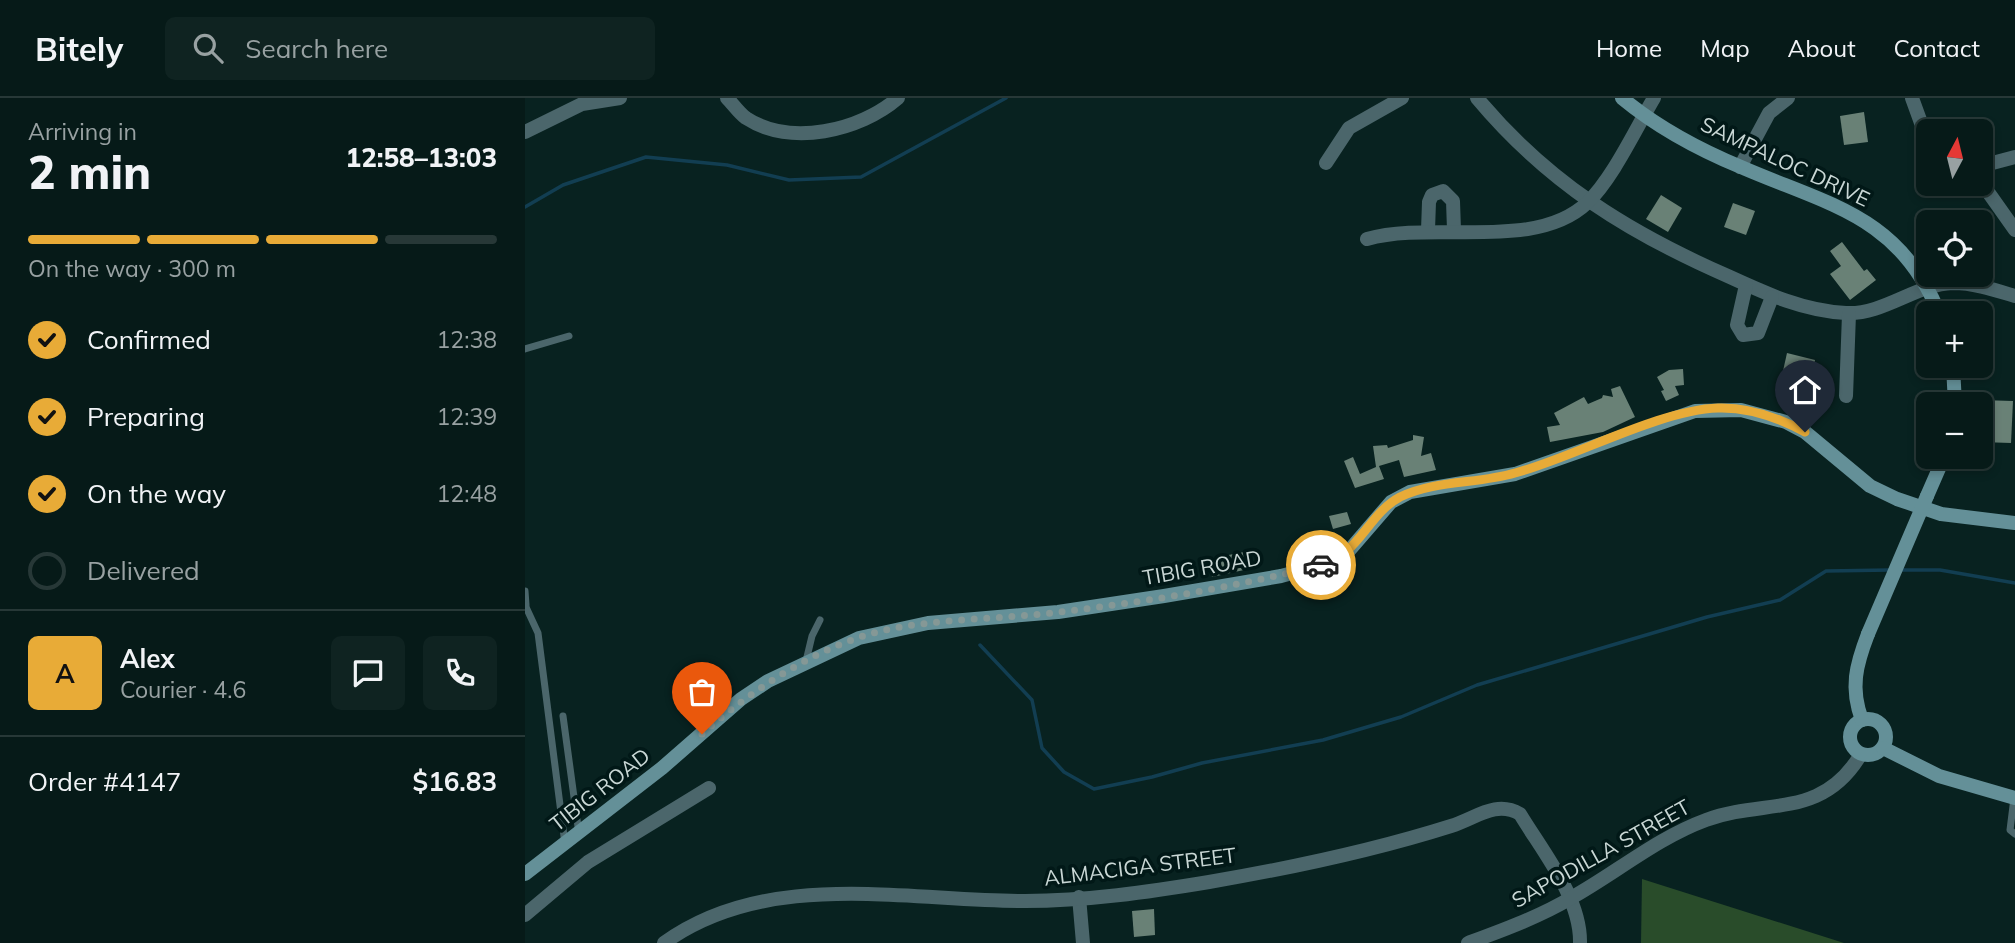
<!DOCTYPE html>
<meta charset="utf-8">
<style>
body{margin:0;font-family:Mulish,sans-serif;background:#0f2321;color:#f1f3f6;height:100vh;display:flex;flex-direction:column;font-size:26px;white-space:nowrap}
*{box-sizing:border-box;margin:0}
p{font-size:23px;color:#98a1a2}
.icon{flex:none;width:38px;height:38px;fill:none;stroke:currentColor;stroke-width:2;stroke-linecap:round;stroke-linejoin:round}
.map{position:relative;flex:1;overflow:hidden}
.details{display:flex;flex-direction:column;background:#061a18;width:525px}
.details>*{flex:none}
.needle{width:46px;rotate:7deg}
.tools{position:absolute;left:1391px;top:21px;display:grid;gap:14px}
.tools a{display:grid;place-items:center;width:77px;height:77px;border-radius:10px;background:#061a18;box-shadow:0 4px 10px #0003,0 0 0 2px #273837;font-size:35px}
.pin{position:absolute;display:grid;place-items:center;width:60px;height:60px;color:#fff;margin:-72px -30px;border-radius:50% 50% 50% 0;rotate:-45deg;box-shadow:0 0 7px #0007}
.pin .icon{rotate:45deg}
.courier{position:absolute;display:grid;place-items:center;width:70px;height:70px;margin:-35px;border:5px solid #e8ab37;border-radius:50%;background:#fff;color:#222;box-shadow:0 2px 9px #0007}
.head em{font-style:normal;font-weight:800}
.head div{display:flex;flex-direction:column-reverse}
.head{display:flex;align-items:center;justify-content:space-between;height:119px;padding:0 28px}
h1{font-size:46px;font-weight:800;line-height:52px}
.bar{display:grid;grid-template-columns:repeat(4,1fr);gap:10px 7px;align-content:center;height:84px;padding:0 28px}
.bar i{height:9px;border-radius:5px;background:#273837}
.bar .on{background:#e8ab37}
.bar p{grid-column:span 4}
.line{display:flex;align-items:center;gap:18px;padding:0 28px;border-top:2px solid #273837}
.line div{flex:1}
.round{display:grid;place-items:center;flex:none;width:74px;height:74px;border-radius:10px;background:#0f2321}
ol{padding:0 28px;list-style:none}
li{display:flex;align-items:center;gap:21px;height:77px}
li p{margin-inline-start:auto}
li .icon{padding:7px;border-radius:50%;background:#e8ab37;color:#111;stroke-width:4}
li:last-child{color:#98a1a2}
li i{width:38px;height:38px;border:4px solid #273837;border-radius:50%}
header{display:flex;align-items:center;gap:42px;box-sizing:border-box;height:98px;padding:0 35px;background:#061a18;border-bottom:2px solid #273837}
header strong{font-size:33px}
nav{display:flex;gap:38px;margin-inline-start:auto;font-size:24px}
.search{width:490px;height:63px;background:#0f2321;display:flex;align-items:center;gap:18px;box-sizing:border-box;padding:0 24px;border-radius:10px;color:#98a1a2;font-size:26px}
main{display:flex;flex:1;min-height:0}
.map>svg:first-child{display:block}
.green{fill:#294c2a}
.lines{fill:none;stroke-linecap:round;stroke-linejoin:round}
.stream{stroke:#123e52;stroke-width:3.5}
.building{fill:#698176}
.lane{stroke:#4b666b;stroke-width:7}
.street{stroke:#4b666b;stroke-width:14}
.secondary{stroke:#649098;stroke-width:14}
.secondary-bridge{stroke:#649098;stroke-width:14}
.done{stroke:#859896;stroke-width:7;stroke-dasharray:0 12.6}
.route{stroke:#e8ab37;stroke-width:9}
.labels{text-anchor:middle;stroke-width:7;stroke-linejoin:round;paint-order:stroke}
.street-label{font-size:21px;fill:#c9d7d5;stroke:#011817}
</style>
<header>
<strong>Bitely</strong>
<div class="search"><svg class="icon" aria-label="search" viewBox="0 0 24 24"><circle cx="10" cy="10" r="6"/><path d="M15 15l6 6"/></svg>Search here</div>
<nav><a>Home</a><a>Map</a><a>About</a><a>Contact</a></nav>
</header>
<main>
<section class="details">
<div class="head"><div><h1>2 min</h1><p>Arriving in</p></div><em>12:58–13:03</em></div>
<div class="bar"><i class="on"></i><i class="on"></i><i class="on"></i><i></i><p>On the way · 300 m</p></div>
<ol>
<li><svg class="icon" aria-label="check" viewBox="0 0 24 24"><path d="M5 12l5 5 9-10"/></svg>Confirmed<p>12:38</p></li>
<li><svg class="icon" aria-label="check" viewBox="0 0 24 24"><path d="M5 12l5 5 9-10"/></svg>Preparing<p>12:39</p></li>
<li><svg class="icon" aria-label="check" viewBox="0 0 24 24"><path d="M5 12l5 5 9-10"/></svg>On the way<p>12:48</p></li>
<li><i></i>Delivered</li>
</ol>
<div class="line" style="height:126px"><b class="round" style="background:#e8ab37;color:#111">A</b><div><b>Alex</b><p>Courier · 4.6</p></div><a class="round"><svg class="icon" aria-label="chat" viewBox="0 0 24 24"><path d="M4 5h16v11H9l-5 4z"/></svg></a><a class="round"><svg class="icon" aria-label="phone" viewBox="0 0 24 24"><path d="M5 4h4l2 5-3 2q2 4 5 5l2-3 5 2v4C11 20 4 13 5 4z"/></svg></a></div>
<div class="line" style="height:91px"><div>Order #4147</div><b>$16.83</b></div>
</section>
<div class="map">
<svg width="1490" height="845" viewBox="0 0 1490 845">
<rect width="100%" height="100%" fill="#082220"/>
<polygon class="green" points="1117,781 1319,845 1116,845"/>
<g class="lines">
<g class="stream">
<polyline points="0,109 38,87 121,59 202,67 264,82 336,79 481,0"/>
<polyline points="1373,472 1415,472 1490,485"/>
<polyline points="455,547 507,602 517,650 539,674 569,691 627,679 677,665 798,642 876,619 952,587 1182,519 1255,502 1301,473 1365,472"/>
</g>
</g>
<g class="building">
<polygon points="1339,14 1343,44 1319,47 1315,18"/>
<polygon points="1136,97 1157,110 1143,134 1121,121"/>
<polygon points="1208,105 1230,113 1221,137 1199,129"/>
<polygon points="1317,144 1339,173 1342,171 1351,182 1325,202 1305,176 1316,168 1305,153"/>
<polygon points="1262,255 1290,262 1287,279 1258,273"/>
<polygon points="1158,271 1159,287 1150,288 1154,297 1141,303 1136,293 1139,292 1132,279 1144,272"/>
<polygon points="1095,288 1110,319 1078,334 1025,344 1022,329 1035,327 1029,315 1059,299 1063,306 1077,300 1078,297 1088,299 1086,291"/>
<polygon points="1456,302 1488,303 1486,345 1456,344"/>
<polygon points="888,337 899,339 896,358 906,355 911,372 879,379 874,362 854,368 859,381 830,390 819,363 828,359 835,376 851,369 848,348 862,347 863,350 888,342"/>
<polygon points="822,414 826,426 808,431 804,418"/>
<polygon points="724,453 728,470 687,479 683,461"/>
<polygon points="629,811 630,837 609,839 607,813"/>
</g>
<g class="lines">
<g class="lane">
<polyline points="0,251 44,238"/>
<polyline points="0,493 1,507"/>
<polyline points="0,507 13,535 40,746"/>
<polyline points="281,563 287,538 295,522"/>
<polyline points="38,618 54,736"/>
<polyline points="1489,700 1485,732 1490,736"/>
</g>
<g class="street">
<path d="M 202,0 C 208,6 214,15 221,20 C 265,49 335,33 373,0"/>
<path d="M 952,0 C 1023,85 1104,135 1205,179 C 1242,196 1279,213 1321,215 C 1359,217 1391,186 1428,185 C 1449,185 1470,192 1490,198"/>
<polyline points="1387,0 1399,33 1404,36"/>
<polyline points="0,34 57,6 95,0"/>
<polyline points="801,65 824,30 877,0"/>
<polyline points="1456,68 1490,59"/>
<polyline points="1215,69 1244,15 1263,0"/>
<polyline points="1456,84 1490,132"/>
<polyline points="903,132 904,104 907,97 918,93 928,103 929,132"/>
<path d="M 842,141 C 908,122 1010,154 1062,105 C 1088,80 1110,32 1129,0"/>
<polyline points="1221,187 1212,227 1218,237 1233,235 1247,199"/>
<polyline points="1321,298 1324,216"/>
<polyline points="554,799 558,845"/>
<polyline points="0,817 63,764 184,690"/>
<path d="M 139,845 C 243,770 381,803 500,803 C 561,803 624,794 684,784 C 766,770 847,753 926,728 C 951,720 971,702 995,716 C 1018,754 1056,800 1055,845"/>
<path d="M 943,845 C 978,832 1014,819 1046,800 C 1091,775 1132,740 1181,722 C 1241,700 1297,722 1336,656"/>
</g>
<g class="secondary">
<path d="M 1097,0 C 1132,29 1175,52 1216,69 C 1303,107 1374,117 1414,215"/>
<polyline points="1428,268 1430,306"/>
<polyline points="1402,398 1419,359"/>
<circle cx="1343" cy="639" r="18"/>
<path d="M 1337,622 C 1325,590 1331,567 1343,536"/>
<polyline points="1358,650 1414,678 1490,700"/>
<polyline points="0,776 137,670 216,601 243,583 334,540 403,525 533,514 639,498 756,478 805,465 822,455 866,404 885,394 990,376 1170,313 1216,312 1261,324 1280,334 1345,388 1372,401 1416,416 1490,425"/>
</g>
<polyline class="secondary-bridge" points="1343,536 1402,398"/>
</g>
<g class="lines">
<path class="done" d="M 177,636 C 230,589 300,543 370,530 C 425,520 480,521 534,514 C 622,504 710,489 796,467"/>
<path class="route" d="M 796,467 C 834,457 843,416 875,399 C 910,382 953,386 990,375 C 1050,359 1134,312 1193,310 C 1224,309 1254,320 1280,334"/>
</g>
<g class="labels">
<g class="street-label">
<text transform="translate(1260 64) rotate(25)" y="7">SAMPALOC DRIVE</text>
<text transform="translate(677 470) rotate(-10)" y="7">TIBIG ROAD</text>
<text transform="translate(75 692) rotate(-38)" y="7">TIBIG ROAD</text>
<text transform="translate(1076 756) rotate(-29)" y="7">SAPODILLA STREET</text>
<text transform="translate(615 769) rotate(-7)" y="7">ALMACIGA STREET</text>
</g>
</g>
</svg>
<div class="tools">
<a><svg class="needle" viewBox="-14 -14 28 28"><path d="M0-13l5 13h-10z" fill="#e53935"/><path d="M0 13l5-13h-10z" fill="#98a1a2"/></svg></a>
<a><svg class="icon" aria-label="locate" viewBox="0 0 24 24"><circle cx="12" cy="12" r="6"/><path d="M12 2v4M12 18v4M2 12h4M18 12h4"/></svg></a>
<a>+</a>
<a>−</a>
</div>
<div class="pin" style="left:177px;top:636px;background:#ea580c"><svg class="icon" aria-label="bag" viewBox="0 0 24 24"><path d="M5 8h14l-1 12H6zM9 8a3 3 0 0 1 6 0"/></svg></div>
<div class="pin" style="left:1280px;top:334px;background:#1f2937"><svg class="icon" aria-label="home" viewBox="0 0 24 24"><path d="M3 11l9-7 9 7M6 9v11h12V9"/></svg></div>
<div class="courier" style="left:796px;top:467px"><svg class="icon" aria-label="car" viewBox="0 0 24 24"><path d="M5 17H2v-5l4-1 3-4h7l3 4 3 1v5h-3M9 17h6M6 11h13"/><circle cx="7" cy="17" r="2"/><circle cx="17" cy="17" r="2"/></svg></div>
</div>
</main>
